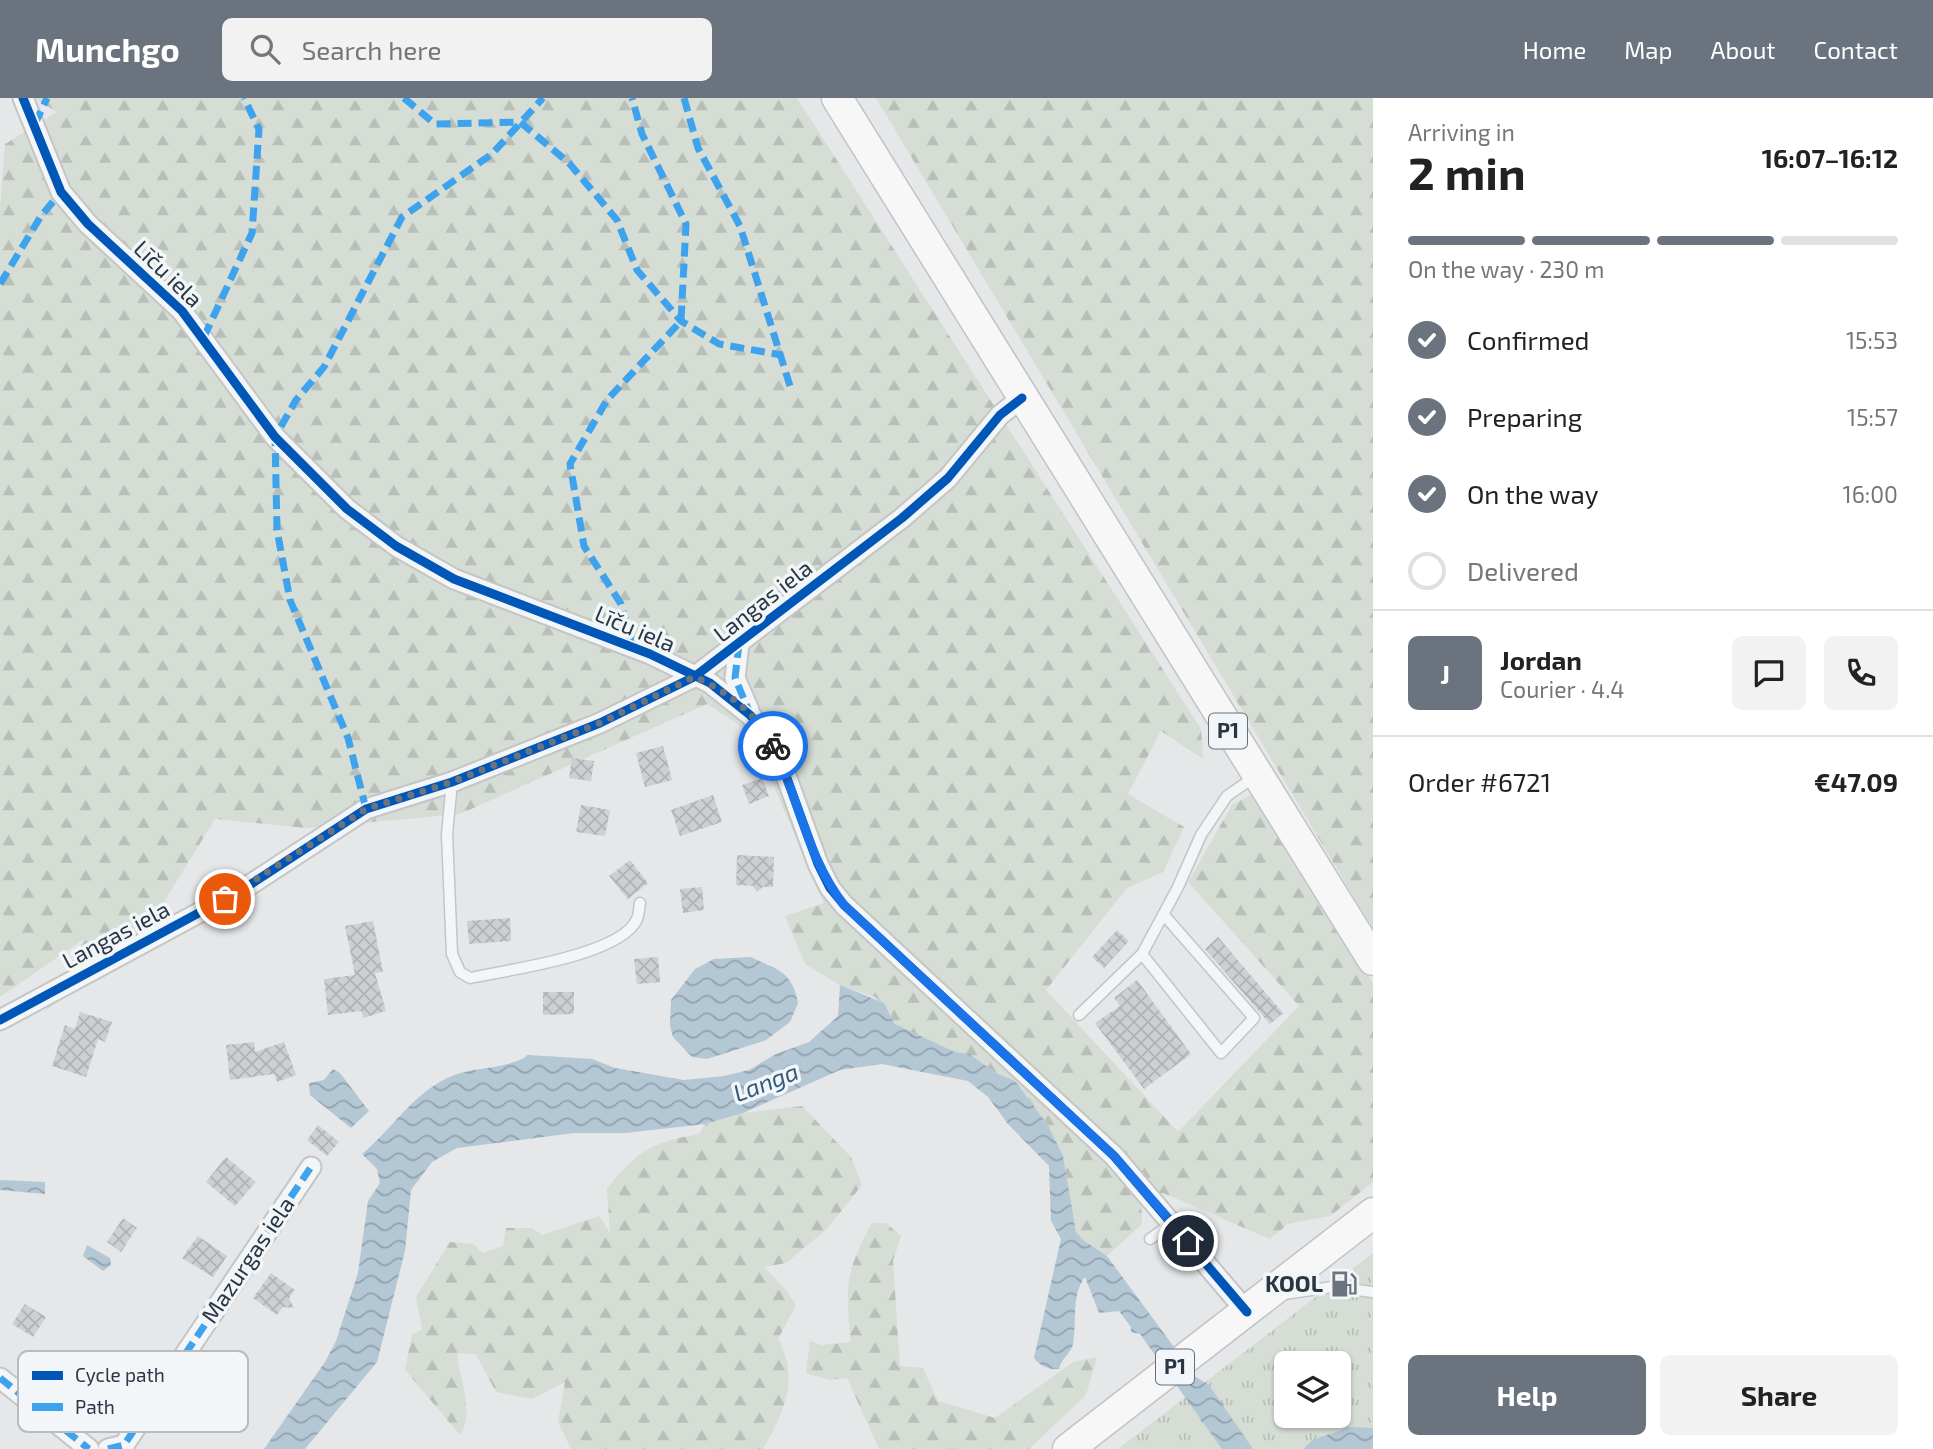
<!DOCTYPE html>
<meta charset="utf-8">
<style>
body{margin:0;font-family:"Exo 2",sans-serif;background:#f2f2f2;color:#222;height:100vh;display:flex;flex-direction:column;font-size:26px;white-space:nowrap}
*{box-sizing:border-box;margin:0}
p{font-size:23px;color:#767676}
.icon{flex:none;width:38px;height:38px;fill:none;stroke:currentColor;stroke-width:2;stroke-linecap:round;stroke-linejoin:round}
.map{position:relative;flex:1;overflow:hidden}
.sheet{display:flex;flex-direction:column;background:#fff;width:560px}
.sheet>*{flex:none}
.fabs{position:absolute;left:1274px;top:1253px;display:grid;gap:14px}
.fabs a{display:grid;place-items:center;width:77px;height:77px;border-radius:10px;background:#fff;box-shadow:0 2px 5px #0004;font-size:35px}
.pin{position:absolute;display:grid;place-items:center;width:60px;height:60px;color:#fff;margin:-30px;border:4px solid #fff;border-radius:50%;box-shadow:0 2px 7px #0007}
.courier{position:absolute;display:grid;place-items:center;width:70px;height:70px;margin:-35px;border:5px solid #1a73e8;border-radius:50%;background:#fff;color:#222;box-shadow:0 2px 9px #0007}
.headline em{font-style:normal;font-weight:700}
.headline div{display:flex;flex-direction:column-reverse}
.headline{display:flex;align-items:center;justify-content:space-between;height:119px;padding:0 35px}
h1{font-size:46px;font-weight:700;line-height:52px}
.bar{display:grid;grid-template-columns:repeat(4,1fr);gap:10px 7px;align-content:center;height:84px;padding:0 35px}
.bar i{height:9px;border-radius:5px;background:#e0e0e0}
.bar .current{background:#6b747e}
.bar p{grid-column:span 4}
.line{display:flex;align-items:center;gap:18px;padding:0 35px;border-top:2px solid #e0e0e0}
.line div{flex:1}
.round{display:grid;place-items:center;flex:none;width:74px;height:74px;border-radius:10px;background:#f2f2f2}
ol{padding:0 35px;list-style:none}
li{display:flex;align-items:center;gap:21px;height:77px}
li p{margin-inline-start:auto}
li .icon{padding:7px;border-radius:50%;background:#6b747e;color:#fff;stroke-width:4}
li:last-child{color:#767676}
li i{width:38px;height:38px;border:4px solid #e0e0e0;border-radius:50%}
.button{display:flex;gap:14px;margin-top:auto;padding:14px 35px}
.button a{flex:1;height:80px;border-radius:10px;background:#6b747e;color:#fff;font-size:28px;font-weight:700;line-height:80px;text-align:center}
.button a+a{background:#f2f2f2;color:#222}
header{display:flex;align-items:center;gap:42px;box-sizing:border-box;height:98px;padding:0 35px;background:#6b747e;color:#fff}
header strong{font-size:33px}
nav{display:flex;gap:38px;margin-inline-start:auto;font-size:24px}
.search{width:490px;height:63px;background:#f2f2f2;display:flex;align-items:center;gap:18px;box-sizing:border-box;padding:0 24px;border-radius:10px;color:#767676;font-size:26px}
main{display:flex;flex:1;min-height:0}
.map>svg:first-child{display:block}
.forest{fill:url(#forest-firs)}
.park{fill:url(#park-tufts);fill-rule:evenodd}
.water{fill:url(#water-waves)}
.building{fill:url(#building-cross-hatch)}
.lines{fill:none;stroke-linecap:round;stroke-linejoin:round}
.service-casing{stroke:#c3c5c7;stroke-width:13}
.minor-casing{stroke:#c3c5c7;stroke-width:23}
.primary-casing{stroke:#c1c4c7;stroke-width:33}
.service{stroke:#f4f5f6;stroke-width:10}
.minor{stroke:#f4f5f6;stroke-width:19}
.primary{stroke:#f7f7f8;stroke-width:30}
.quiet{stroke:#3ea3ec;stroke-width:7;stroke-dasharray:14 7;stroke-linecap:butt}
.cycleway-casing{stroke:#f3f6f8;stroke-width:13}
.cycleway{stroke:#0057b8;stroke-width:9}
.done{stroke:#6b747e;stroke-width:7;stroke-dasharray:0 12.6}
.route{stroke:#1a73e8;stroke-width:9}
.labels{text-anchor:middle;stroke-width:7;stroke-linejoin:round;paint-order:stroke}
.shield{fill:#f3f6f8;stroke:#66707a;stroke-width:2}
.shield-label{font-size:21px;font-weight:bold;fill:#2a3644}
.street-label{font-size:23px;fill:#2a3644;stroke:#f3f6f8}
.poi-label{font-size:23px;font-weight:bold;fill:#2a3644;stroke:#f3f6f8;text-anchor:end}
.water-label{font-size:24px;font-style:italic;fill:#335a79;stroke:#f3f6f8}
.key{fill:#f3f6f8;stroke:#b7bcc2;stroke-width:2}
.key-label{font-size:19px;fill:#2a3644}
</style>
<header>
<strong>Munchgo</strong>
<div class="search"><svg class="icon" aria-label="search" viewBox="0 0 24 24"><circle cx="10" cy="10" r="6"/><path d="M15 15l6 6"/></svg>Search here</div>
<nav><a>Home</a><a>Map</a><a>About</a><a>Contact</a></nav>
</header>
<main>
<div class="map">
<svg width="1373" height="1351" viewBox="0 0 1373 1351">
<defs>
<pattern id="forest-firs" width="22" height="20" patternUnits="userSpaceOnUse" patternTransform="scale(1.75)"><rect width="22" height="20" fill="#d6ddd5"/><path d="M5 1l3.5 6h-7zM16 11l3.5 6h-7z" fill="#b8beb8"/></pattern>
<pattern id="park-tufts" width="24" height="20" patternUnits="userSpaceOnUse" patternTransform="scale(1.75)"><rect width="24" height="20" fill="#d6ddd5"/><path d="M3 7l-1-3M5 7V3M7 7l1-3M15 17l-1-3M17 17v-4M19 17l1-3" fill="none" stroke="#b8beb8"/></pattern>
<pattern id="water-waves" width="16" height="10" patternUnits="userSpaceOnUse" patternTransform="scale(1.75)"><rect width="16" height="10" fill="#b3c7d4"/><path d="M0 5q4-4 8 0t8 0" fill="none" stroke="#92a2ae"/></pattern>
<pattern id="building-cross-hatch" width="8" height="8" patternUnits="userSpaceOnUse" patternTransform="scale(1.75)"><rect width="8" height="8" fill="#cdcfd2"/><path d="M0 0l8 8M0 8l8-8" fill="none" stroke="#b0b2b6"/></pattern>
</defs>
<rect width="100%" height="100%" fill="#e5e7e9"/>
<g class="forest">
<polygon points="34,0 797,0 1201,631 1203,661 1161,633 1128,696 1184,729 1163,774 1127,790 1046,892 1178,1034 1299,908 1188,784 1232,707 1252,696 1373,885 1373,1084 1330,1118 1288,1126 1270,1141 1163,1095 1141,1102 1142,1126 1107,1158 1083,1142 1076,1134 1063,1058 1048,1027 1015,983 996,975 969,957 955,954 895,926 888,911 875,899 840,887 805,866 785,818 824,805 758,651 741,628 707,606 460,716 306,730 215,721 162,807 156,832 45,913 84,841 0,899 0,109 5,46 57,14"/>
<polygon points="876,0 1373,0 1373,831"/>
<path d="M 802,1008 L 851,1059 L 862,1087 L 827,1131 L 786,1165 L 764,1169 L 786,1192 L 796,1207 L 778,1241 C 800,1281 784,1314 763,1351 L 571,1351 L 558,1324 L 565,1284 L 532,1301 L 496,1294 L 476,1256 L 457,1255 C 459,1279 475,1315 460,1337 L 405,1272 L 412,1236 L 422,1232 L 416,1199 L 450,1144 L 474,1146 L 482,1155 L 503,1148 L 506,1130 L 532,1130 L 542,1137 L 599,1118 L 610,1135 L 607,1090 C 639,1052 650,1045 699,1036 L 705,1026 L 743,1015 Z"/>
<path d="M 872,1125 L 886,1125 L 901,1138 L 893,1163 L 900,1268 L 923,1270 L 938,1303 L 995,1320 L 1073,1264 L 1097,1259 L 1086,1297 L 1029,1351 L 879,1351 L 847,1280 L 829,1282 L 806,1275 L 810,1243 L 822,1247 L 851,1244 C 845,1188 845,1175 872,1125 Z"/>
</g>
<path class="park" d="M 1373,1155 L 1373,1351 L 1118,1351 ZM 1286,1265 L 1339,1265 L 1339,1318 L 1286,1318 Z"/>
<g class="water">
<path d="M 751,859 C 776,872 792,872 798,905 L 790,924 L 766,942 L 707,961 L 692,959 L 673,939 L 670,928 L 671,902 L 695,871 L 714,861 Z"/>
<path d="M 840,887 L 884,905 L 895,926 L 955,954 L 969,956 L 996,975 L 1015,983 L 1048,1027 L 1063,1058 L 1076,1134 L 1083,1142 L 1107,1158 L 1196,1279 L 1209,1287 L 1253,1351 L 1222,1351 L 1140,1236 L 1131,1234 L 1131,1229 L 1119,1213 L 1099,1215 L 1085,1179 C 1071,1196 1077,1226 1073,1246 C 1071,1256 1061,1260 1059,1271 C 1049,1272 1040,1268 1034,1260 L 1061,1141 L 1051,1123 L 1049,1068 L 1008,1026 L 988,999 L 968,983 L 882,966 L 840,972 L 743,1015 L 705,1026 L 625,1035 L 574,1035 L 457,1050 L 432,1064 L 411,1092 L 405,1153 L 377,1264 L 305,1351 L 264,1351 L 325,1264 L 336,1243 L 358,1175 L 368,1103 L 380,1085 L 377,1071 L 362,1056 C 391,1032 412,997 447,980 C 470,968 509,972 528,957 L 592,961 L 615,970 L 684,982 L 724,978 L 749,972 L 776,956 L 809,944 L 838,918 Z"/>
<polygon points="333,971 340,975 369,1013 351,1030 310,997 309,985 324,982"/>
<polygon points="0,1082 45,1084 45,1096 0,1092"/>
<polygon points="87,1147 110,1160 111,1167 103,1173 83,1158"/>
<path d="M 1347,1329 L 1373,1330 L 1373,1351 L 1304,1351 C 1315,1335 1335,1338 1347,1329 Z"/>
</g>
<g class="building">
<polygon points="663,648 672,682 645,689 636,655"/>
<polygon points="572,660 594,663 591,683 569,680"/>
<polygon points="762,680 769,698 749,706 742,687"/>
<polygon points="713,697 722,724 680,738 671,712"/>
<polygon points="581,707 610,712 605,738 576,734"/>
<polygon points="737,757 774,759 773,789 763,789 757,794 753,788 736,787"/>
<polygon points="630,762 648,785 628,801 609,778"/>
<polygon points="702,789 704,812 683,815 680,791"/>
<polygon points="510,820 511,843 469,846 467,823"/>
<polygon points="373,823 383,874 375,875 386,913 363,920 361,913 328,917 324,881 355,877 345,828"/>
<polygon points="1117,832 1129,843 1104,870 1092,859"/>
<polygon points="1218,839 1283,915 1270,926 1205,851"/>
<polygon points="658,859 660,884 637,886 634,861"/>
<polygon points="1137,882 1191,956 1144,991 1095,925 1120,908 1114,900"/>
<polygon points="543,894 574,894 574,916 543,917"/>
<polygon points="80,914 112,924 105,944 98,941 86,979 52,968 65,927 75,931"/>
<polygon points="254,944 255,954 284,944 296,977 277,984 274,976 230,982 226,947"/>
<polygon points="318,1027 339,1044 327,1058 307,1042"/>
<polygon points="226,1059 256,1084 235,1108 206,1084"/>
<polygon points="123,1120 137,1130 121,1154 107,1144"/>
<polygon points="198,1138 227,1158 213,1179 182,1160"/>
<polygon points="271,1175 295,1192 289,1200 294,1210 283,1209 277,1217 253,1200"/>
<polygon points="25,1206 46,1219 33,1239 12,1226"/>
</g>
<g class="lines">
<g class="service-casing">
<g id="service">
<path d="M 452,684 L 447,736 L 452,856 L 460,874 L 470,880 C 507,872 622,857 637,821 C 639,817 639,810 640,805"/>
<polyline points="1164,817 1254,920 1221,955 1142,856 1178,789 1201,737 1227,698 1256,678"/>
<polyline points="1079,917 1142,856"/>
<polyline points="1150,1141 1172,1125"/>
<polyline points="1284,1196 1332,1189 1373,1194"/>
</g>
</g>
<g class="minor-casing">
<g id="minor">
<polyline points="23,0 61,94 88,126 182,213 275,339 347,411 396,448 454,481 650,556 710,585 750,617 769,638 780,661 818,766 830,790 844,807 1114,1058 1247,1214"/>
<polyline points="739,546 735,580 749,612"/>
<polyline points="0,922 245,790 366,711 452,684 600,625 694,579 902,420 948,380 1000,317 1022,300"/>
<polyline points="0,1280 89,1351"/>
<polyline points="108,1351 124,1347 311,1069"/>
</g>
</g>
<g class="primary-casing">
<g id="primary">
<polyline points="837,0 1373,862"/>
<polyline points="1068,1351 1373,1115"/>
</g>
</g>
<use href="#service" class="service"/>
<use href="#minor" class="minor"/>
<use href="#primary" class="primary"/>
<g class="quiet">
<polyline points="404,0 435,26 520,24 569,65 617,122 637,172 681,223 719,246 782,257"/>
<polyline points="684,0 698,50 740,128 790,288"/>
<polyline points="35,26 47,0"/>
<polyline points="0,186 41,118 61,94"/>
<polyline points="204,239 252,135 259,31 244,0"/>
<polyline points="739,546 735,580 749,613"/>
<polyline points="632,547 621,506 584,448 570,366 607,302 681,223 686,126 642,36 632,0"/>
<polyline points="366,711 348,640 290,502 277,432 275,339 296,302 324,269 402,119 492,56 543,0"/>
<polyline points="0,1280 89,1351"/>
<polyline points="108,1351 124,1347 311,1069"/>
</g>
<g class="cycleway-casing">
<g id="cycleway">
<polyline points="23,0 61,94 88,126 182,213 275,339 347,411 396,448 454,481 650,556 710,585 750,617 769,638 780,661 818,766 830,790 844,807 1114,1058 1247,1214"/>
<polyline points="0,922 245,790 366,711 452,684 600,625 694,579 902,420 948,380 1000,317 1022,300"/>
</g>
</g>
<use href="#cycleway" class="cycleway"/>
</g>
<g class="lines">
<path class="done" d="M 225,801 L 366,711 L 452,684 L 600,625 L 694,579 C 726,592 757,616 773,648"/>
<path class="route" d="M 773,648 C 799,700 807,760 844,807 L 1114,1058 L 1188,1143"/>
</g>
<defs>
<g id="fuel-bare" transform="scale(2.1)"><path d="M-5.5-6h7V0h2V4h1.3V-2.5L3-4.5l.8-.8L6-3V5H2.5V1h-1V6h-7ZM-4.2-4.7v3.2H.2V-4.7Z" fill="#6b747e" stroke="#f3f6f8" stroke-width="2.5" paint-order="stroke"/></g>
</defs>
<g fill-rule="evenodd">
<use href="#fuel-bare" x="1344" y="1186"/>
</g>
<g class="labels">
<g class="shield">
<rect x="1209" y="615.5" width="38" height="35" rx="5"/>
<rect x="1156" y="1251.5" width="38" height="35" rx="5"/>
</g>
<g class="shield-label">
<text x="1228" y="640">P1</text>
<text x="1175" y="1276">P1</text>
</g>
<g class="street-label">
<text transform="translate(168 176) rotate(44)" y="8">Līču iela</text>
<text transform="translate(763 503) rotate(-38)" y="8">Langas iela</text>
<text transform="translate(635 531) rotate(23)" y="8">Līču iela</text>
<text transform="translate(116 837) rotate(-28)" y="8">Langas iela</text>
<text transform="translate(248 1162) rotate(-56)" y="8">Mazurgas iela</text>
</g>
<g class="poi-label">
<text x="1323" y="1194">KOOL</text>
</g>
<g class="water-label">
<text transform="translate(766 985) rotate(-21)" y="8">Langa</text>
</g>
</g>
<rect x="18" y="1253" width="230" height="81" rx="10" class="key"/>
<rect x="32" y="1273" width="31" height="9" fill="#0057b8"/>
<rect x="32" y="1305" width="31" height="8" fill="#3ea3ec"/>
<g class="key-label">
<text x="75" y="1284">Cycle path</text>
<text x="75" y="1316">Path</text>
</g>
</svg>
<div class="fabs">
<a><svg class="icon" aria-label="layers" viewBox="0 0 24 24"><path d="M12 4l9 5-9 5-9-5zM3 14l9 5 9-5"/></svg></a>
</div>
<div class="pin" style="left:225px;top:801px;background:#ea580c"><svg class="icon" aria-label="bag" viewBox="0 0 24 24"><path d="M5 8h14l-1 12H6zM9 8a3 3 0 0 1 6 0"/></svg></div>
<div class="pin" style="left:1188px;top:1143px;background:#1f2937"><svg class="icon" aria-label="home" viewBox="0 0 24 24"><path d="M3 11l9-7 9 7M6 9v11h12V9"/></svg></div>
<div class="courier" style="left:773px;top:648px"><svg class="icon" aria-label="bike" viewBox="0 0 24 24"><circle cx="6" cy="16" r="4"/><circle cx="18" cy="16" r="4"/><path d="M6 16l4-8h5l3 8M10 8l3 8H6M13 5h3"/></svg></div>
</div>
<section class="sheet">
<div class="headline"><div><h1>2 min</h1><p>Arriving in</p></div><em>16:07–16:12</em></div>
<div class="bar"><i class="current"></i><i class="current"></i><i class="current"></i><i></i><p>On the way · 230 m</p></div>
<ol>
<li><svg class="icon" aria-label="check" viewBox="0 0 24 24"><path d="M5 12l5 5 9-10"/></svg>Confirmed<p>15:53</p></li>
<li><svg class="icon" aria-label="check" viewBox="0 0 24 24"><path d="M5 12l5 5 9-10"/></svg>Preparing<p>15:57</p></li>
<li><svg class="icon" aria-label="check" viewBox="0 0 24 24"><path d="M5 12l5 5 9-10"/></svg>On the way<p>16:00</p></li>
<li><i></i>Delivered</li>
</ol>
<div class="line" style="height:126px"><b class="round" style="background:#6b747e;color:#fff">J</b><div><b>Jordan</b><p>Courier · 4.4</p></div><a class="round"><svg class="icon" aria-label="chat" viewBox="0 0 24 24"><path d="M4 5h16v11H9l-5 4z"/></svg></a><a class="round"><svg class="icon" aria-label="phone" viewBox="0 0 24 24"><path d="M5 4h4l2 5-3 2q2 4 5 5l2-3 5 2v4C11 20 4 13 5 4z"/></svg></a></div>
<div class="line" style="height:91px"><div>Order #6721</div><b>€47.09</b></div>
<div class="button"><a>Help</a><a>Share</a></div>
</section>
</main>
